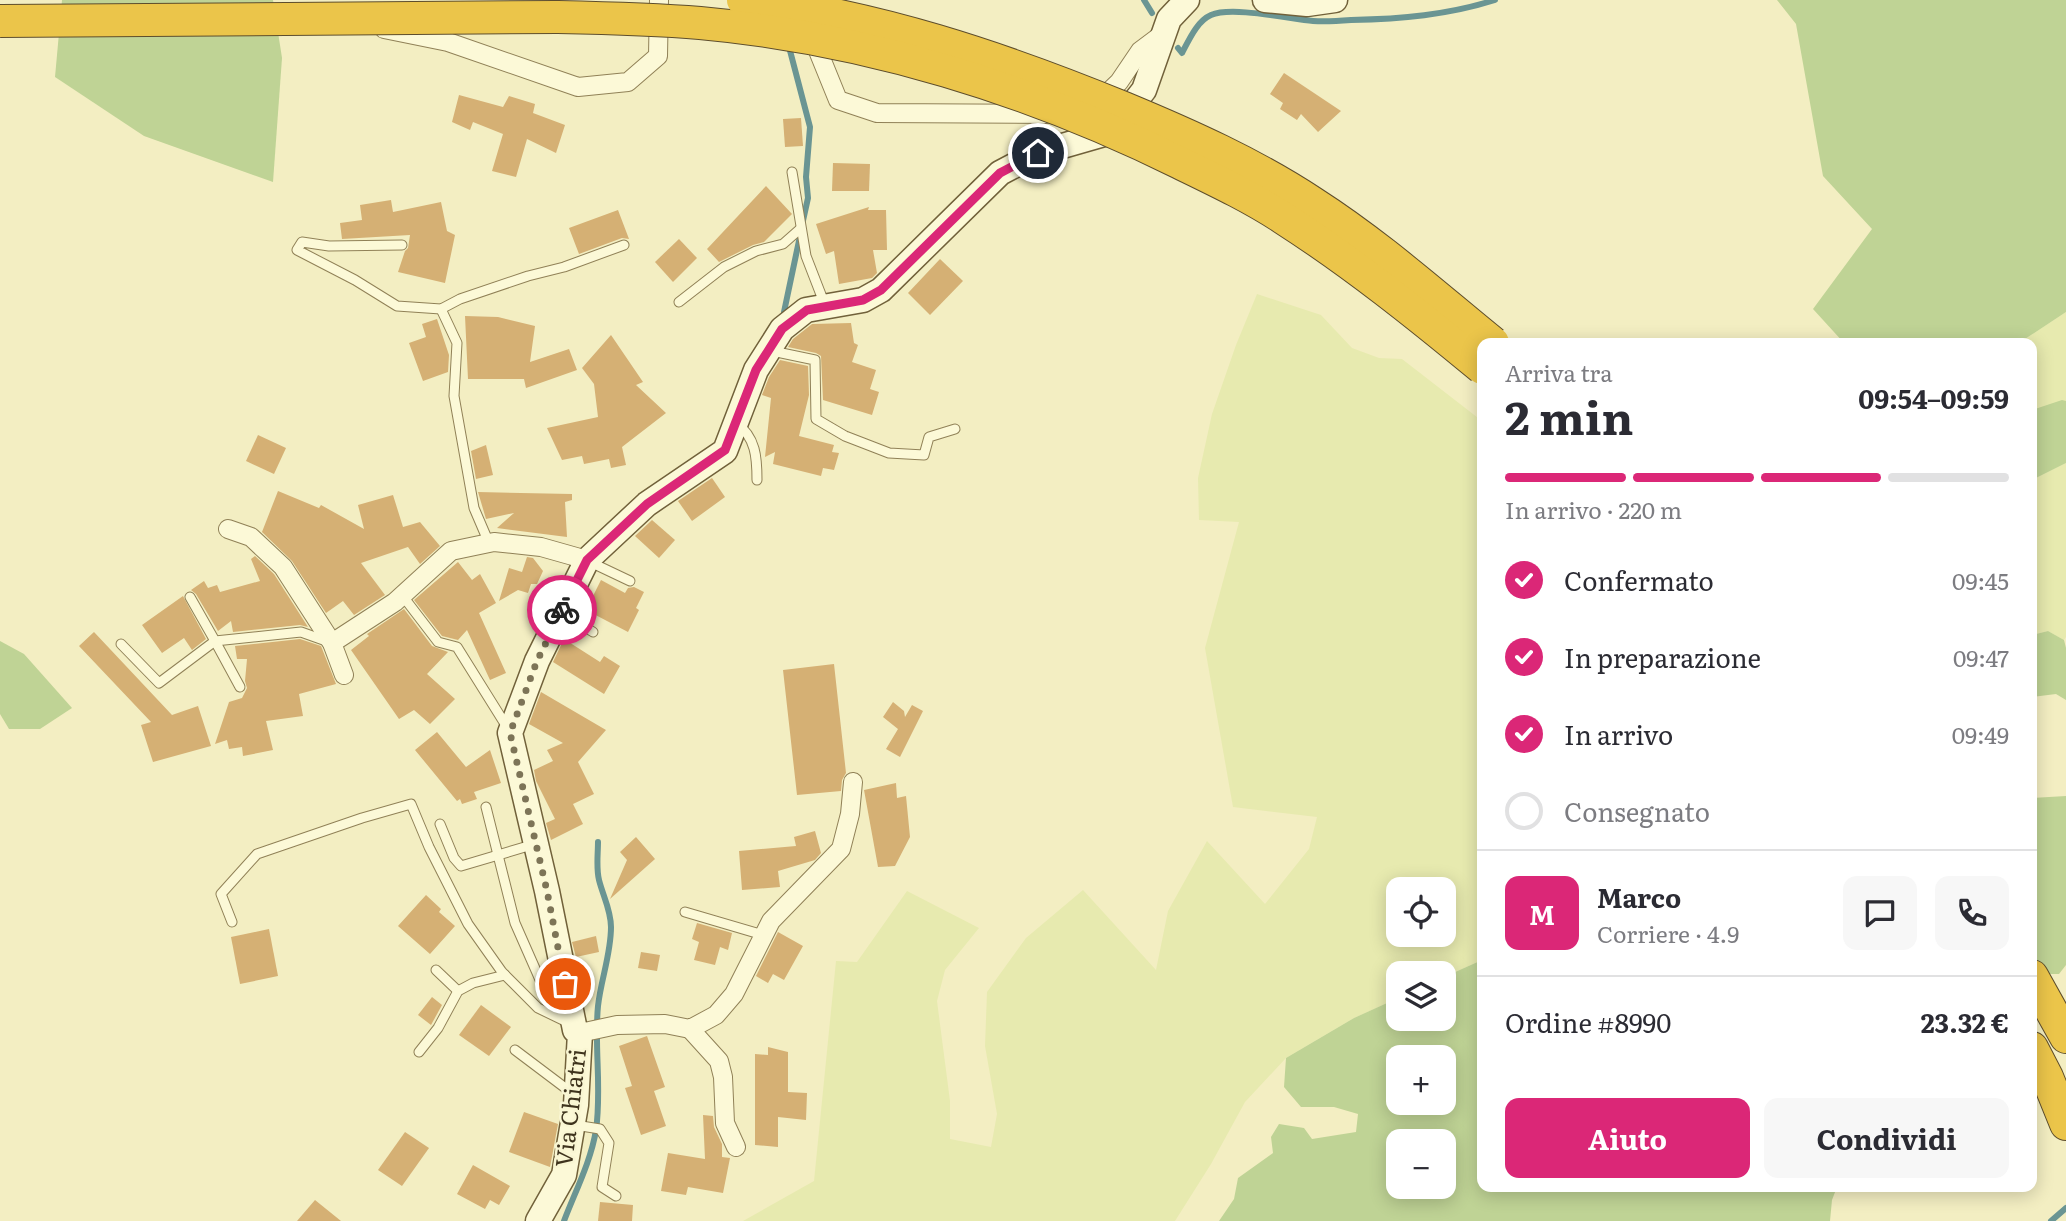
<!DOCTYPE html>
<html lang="it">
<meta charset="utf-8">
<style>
body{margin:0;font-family:Literata,serif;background:#f7f7f7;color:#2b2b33;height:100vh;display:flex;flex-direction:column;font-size:26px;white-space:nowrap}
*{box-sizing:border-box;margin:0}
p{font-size:23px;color:#7c7c81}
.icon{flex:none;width:38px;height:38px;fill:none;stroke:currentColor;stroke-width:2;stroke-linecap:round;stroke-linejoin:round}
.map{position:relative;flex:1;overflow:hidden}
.panel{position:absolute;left:1477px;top:338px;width:560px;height:854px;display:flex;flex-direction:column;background:#fff;border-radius:14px;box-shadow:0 4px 18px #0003}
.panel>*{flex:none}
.controls{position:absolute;left:1386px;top:877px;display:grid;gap:14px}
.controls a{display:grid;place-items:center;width:70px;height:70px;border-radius:14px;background:#fff;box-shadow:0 4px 18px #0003;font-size:35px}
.pin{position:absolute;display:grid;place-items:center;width:60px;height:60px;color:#fff;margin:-30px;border:4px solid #fff;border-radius:50%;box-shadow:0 2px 7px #0007}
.courier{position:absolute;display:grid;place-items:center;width:70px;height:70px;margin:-35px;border:5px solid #db2777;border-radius:50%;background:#fff;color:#222;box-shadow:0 2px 9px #0007}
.head em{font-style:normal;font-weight:700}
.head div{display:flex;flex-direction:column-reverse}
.head{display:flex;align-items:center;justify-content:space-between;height:119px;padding:0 28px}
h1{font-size:46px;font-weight:700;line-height:52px}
.bar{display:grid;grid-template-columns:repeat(4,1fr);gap:10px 7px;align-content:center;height:84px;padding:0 28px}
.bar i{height:9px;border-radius:5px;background:#e1e1e2}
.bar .on{background:#db2777}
.bar p{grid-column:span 4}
.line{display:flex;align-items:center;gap:18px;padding:0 28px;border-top:2px solid #e1e1e2}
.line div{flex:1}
.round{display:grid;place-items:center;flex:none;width:74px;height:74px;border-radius:14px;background:#f7f7f7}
ol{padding:0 28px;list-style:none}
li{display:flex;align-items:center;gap:21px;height:77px}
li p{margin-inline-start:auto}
li .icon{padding:7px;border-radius:50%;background:#db2777;color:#fff;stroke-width:4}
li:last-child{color:#7c7c81}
li i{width:38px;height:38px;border:4px solid #e1e1e2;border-radius:50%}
.action{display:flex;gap:14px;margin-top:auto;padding:14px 28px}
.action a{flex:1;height:80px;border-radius:14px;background:#db2777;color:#fff;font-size:28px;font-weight:700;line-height:80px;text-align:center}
.action a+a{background:#f7f7f7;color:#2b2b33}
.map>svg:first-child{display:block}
.farmland{fill:#e7eaaf;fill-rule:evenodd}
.green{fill:#bfd395;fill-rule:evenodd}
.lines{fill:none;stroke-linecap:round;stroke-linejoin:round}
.stream{stroke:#6a9593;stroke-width:6}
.building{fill:#d5b074}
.lane-casing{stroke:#908157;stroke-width:11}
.street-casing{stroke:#908157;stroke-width:20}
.secondary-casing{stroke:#71613a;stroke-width:27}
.highway-casing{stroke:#5d4d2c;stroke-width:34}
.lane{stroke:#fcf9d7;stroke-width:9}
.street{stroke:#fcf9d7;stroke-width:18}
.secondary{stroke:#fcf9d7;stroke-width:24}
.highway{stroke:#ebc54a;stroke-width:32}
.highway-bridge-casing{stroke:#5d4d2c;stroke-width:34;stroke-linecap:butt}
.highway-bridge{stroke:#ebc54a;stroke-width:32}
.done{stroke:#7d7457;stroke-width:7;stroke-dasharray:0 12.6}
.route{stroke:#db2777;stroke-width:9}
.labels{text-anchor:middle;stroke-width:5;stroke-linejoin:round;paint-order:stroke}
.street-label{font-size:23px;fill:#3e331d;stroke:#f9f6d3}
</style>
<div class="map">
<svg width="2066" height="1221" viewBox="0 0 2066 1221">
<rect width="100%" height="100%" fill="#f3eec2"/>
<g class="farmland">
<path d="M 1257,294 L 1321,315 L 1352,348 L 1379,358 L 1402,359 L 1482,421 L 1482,960 L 1444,977 L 1444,973 L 1398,973 L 1398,998 L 1354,1018 L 1286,1058 L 1245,1102 L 1211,1164 L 1175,1221 L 743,1221 L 814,1181 L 836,961 L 857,962 L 907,891 L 979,928 L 945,970 L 937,1001 L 950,1101 L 950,1139 L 991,1147 L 997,1114 L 985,1046 L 987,992 L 1026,938 L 1083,890 L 1156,970 L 1168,911 L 1207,841 L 1265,904 L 1309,849 L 1317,817 L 1233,807 L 1205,648 L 1239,522 L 1199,520 L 1198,478 L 1212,414 L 1236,345 ZM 1398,889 L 1444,889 L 1444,934 L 1398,934 Z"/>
<polygon points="2066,312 2066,401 2032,410 2032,343 2019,343"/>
<polygon points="2066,463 2066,637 2064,640 2048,631 2032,635 2032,483 2036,478"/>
</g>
<g class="green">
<polygon points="62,0 273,0 282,58 273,182 144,136 55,77"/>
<polygon points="1777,0 2066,0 2066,312 2019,343 1844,343 1813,309 1872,229 1823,176 1796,24"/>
<polygon points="2062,400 2066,401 2066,463 2036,478 2032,483 2032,410"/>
<polygon points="2048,631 2064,640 2066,648 2066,700 2056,694 2032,697 2032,635"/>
<polygon points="0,641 24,654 72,708 40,729 9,729 0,714"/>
<polygon points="2066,796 2066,965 2059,974 2039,974 2032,960 2032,798"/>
<path d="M 1482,960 L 1482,1186 L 1837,1187 L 1832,1200 L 1830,1221 L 1219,1221 L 1234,1199 L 1238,1178 L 1273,1153 L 1271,1137 L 1279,1124 L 1304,1128 L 1312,1139 L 1356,1132 L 1358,1114 L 1334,1107 L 1301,1107 L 1284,1087 L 1286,1058 L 1354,1018 L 1398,998 L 1398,1018 L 1444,1018 L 1444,977 ZM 1444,1057 L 1444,1102 L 1398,1102 L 1398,1057 ZM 1444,1141 L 1444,1186 L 1398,1186 L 1398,1141 Z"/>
</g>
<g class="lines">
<g class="stream">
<polyline points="1144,0 1152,13"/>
<polyline points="788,43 810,127 806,177 808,198 802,225"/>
<path d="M 1178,48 L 1182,53 C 1189,40 1197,21 1211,15 C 1232,6 1290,19 1313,21 C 1326,22 1339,21 1351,20 C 1401,19 1448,15 1495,0"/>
<polyline points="784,312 800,236"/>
<path d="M 564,1221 C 575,1192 591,1161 596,1130 C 602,1089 594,1047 598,1006 C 601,979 611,954 611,927 C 611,910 603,896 599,880 C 596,868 598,854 598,842"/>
<polyline points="2051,1221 2066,1208"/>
</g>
</g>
<g class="building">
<polygon points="1284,73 1341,111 1318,132 1301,114 1297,120 1280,109 1283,103 1270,94"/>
<polygon points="459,95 503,107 509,96 535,104 533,113 565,125 556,153 527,139 516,177 492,171 503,134 473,122 470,130 452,122"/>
<polygon points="801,118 803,146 785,147 783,119"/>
<polygon points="833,163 870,164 869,191 832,191"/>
<polygon points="766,186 792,214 764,242 753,245 719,262 707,249"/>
<polygon points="391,200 393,212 441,202 447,231 455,235 445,283 398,272 405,251 408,248 410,235 342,239 340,223 362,220 360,205"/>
<polygon points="869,207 868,210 886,210 887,250 873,250 877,273 872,278 839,284 834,251 826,254 816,224"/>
<polygon points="618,210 629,239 622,238 579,254 569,228"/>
<polygon points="679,239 697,258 673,282 655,262"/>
<polygon points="940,259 963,281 930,315 908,293"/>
<polygon points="465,316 498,317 535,326 530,362 569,349 577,370 526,388 524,379 468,379"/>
<polygon points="437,319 449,355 448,372 423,381 409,343 426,337 422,324"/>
<polygon points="851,323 854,343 858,345 852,362 876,370 870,389 879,392 872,415 823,400 821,356 816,353 788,347 793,339 812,324"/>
<polygon points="611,335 643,382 636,385 666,413 622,447 626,465 611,468 609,459 584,464 582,456 562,460 547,428 598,417 594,384 582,368"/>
<polygon points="780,360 808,366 809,395 799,436 834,445 832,452 839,453 834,470 823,468 821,476 773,464 775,452 765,457 771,398 762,395 769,377"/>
<polygon points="258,435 286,448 274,474 246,461"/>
<polygon points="486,445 493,475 476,479 471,451"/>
<polygon points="712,478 725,497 692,521 678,501"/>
<polygon points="278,491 319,508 321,505 364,529 358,505 393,495 403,527 420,522 440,546 420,564 408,547 361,563 385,595 354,615 343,601 326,613 292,561 262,532"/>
<polygon points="478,492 572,494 572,500 565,502 567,537 497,528 514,513 486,519"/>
<polygon points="652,520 675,540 659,558 635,536"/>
<polygon points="255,556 274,574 308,627 300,625 233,632 231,621 218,631 196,594 191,590 204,581 208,588 217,585 220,592 260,581 251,559"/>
<polygon points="527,557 533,558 543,571 537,584 531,584 528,593 518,590 499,601 509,568 522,572"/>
<polygon points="458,562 472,580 480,574 496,603 479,613 506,673 490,680 467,630 458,640 442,636 414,600"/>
<polygon points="601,580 625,593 628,588 634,587 644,592 636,608 639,610 628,632 586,610"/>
<polygon points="183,596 206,639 192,650 184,638 162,653 142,625"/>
<polygon points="404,609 432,646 448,652 427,674 455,699 430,724 414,710 399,719 351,650 369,636 367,634"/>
<polygon points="94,632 172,715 198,706 211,746 153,762 141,725 151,722 79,646"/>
<polygon points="300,639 321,646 336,684 299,694 303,716 266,721 273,750 243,756 242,747 229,749 227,740 215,744 229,702 242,698 247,688 245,681 247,659 237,659 235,646"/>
<polygon points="564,639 600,662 604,656 620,666 604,694 553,662"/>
<polygon points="834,664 846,773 842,780 841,791 797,795 783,670"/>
<polygon points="541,692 606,730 578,762 594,794 573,804 583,824 551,840 546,823 555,819 536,781 534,770 553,761 547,750 563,743 529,724"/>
<polygon points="893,702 904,711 905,717 912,705 923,711 900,757 886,749 898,729 883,717"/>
<polygon points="437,732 466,767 490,750 501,783 474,792 477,799 462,804 460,799 457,801 415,750"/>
<polygon points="896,783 897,798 906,796 910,837 895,866 878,867 864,790"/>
<polygon points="815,831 821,853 815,860 778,871 780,887 742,890 739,851 796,846 794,837"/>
<polygon points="636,837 655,859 610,899 627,860 620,852"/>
<polygon points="426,895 441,909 439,912 455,926 430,954 398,926"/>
<polygon points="697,923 732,933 728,950 720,947 715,965 694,960 699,942 692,939"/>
<polygon points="269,929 278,976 240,984 231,937"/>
<polygon points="778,932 803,946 784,980 773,974 768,983 756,976"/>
<polygon points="596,936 599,952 576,957 572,942"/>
<polygon points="641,952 660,955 657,971 638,968"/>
<polygon points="432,997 442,1005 431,1025 418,1015"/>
<polygon points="481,1005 511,1027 489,1056 459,1035"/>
<polygon points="647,1036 665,1087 654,1091 666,1126 641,1135 625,1088 632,1086 619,1046"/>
<polygon points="768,1047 788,1052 788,1092 807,1093 806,1120 778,1117 778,1147 755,1145 755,1054 768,1055"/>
<polygon points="524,1112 558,1124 550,1167 509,1152"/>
<polygon points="703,1115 713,1116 714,1127 722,1144 722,1157 730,1158 723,1193 688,1187 686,1195 661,1191 668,1153 705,1159"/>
<polygon points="405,1132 429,1148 402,1186 378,1170"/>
<polygon points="473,1165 510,1186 499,1205 490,1200 485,1209 457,1194"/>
<polygon points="315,1200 341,1221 297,1221"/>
<polygon points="600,1202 633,1205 632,1221 598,1221"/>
</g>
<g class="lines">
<g class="lane-casing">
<g id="lane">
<polyline points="792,172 806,256 825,305"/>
<polyline points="402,245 329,246 302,242 297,250 355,280 397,306 441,309 460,299 528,276 564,267 624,245"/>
<polyline points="679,302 724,267 756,251 783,244 800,229"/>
<polyline points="441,309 457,343 454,396 474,508 489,543"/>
<polyline points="772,351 815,360 816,419 845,436 889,453 924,455 929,437 955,429"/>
<path d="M 736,423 C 756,437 757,458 757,480"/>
<polyline points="590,562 630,581"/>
<polyline points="402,595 438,642 457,647 507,727"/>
<polyline points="190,597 215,641 301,632 329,642"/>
<polyline points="562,612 593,632"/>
<polyline points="121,644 159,683 215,641 240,687"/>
<polyline points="486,807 515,923 552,1007 562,1017"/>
<polyline points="440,824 454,858 461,866 535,844"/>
<polyline points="685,912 763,935"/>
<polyline points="232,922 221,894 257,854 362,818 411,804 429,847 468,924 502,972 538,1008 567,1022"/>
<polyline points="436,970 458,991"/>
<polyline points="515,1050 572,1093"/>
<polyline points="419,1052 438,1028 458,991 473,983 505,975"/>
<polyline points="575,1125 600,1129 609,1143 602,1187 616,1196"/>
</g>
</g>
<g class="street-casing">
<g id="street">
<polyline points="384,29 448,42 578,87 628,82 658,56 659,0"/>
<polyline points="812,36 838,100 877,113 1047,114"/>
<polyline points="1097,103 1119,82 1140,51 1164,33"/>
<polyline points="228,529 251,537 283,567 332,643 344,675"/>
<polyline points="332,643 395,602 451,551 494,542 541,547 587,560"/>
<polyline points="690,1029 719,1061 723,1077 725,1123 736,1147"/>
<polyline points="580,1033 617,1025 665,1024 690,1029 716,1015 734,994 771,921 841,849 850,814 853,782"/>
</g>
</g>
<g class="secondary-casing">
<g id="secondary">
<polyline points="1265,0 1307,4 1335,0"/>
<polyline points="538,1221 564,1175 576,1105 580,1033 575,1030 547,891 510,733 537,661 587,560 647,504 725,451 756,370 782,329 806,310 863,300 881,290 1000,173 1038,153 1111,132 1144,90 1169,19 1187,0"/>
</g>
</g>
<g class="highway-casing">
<g id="highway">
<polyline points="2032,976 2066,1037"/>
<polyline points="2032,1048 2047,1077 2066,1124"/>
</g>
</g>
<use href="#lane" class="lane"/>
<use href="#street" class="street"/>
<use href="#secondary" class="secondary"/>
<use href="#highway" class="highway"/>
<g class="highway-bridge-casing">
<g id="highway-bridge">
<path d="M 743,0 C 874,15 1002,58 1124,108 C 1189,135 1254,164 1313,203 C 1377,244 1434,295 1493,343"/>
<path d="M 0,21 L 557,17 C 604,18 652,19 700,23 C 866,38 1031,89 1180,163 C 1215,180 1251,197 1283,218 C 1353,263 1418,315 1482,368"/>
</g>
</g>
<use href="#highway-bridge" class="highway-bridge"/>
</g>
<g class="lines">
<polyline class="done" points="562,610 537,661 510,733 547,891 565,984"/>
<polyline class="route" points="562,610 587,560 647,504 725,450 756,370 782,329 807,310 863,300 881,290 1000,173 1038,153"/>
</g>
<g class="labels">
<g class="street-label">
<text transform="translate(571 1108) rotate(-83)" y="8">Via Chiatri</text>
</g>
</g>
</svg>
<div class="controls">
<a><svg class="icon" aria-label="locate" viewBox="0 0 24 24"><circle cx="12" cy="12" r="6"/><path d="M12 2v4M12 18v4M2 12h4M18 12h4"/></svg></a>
<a><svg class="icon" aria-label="layers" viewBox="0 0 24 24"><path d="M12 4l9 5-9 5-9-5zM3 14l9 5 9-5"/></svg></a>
<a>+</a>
<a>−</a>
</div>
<div class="pin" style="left:565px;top:984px;background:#ea580c"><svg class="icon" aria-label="bag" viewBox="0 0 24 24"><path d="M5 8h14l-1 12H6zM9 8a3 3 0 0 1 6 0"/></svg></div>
<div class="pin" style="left:1038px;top:153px;background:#1f2937"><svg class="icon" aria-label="home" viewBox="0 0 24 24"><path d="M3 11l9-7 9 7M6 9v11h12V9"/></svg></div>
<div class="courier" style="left:562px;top:610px"><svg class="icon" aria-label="bike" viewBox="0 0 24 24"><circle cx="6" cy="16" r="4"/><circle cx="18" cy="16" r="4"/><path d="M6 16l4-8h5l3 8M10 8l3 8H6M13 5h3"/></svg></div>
<section class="panel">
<div class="head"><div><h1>2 min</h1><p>Arriva tra</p></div><em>09:54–09:59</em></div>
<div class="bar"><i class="on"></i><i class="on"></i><i class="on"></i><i></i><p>In arrivo · 220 m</p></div>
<ol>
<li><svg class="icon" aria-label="check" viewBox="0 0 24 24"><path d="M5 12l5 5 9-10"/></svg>Confermato<p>09:45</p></li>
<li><svg class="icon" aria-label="check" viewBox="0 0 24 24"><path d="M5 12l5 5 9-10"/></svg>In preparazione<p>09:47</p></li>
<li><svg class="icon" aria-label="check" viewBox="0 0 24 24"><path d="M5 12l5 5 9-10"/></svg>In arrivo<p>09:49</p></li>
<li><i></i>Consegnato</li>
</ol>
<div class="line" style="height:126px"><b class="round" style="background:#db2777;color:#fff">M</b><div><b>Marco</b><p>Corriere · 4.9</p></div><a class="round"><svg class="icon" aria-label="chat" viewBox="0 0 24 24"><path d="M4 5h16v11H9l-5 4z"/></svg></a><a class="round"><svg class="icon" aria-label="phone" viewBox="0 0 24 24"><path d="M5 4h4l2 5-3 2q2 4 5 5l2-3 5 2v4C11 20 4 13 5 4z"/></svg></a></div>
<div class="line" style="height:91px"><div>Ordine #8990</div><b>23.32 €</b></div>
<div class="action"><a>Aiuto</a><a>Condividi</a></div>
</section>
</div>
